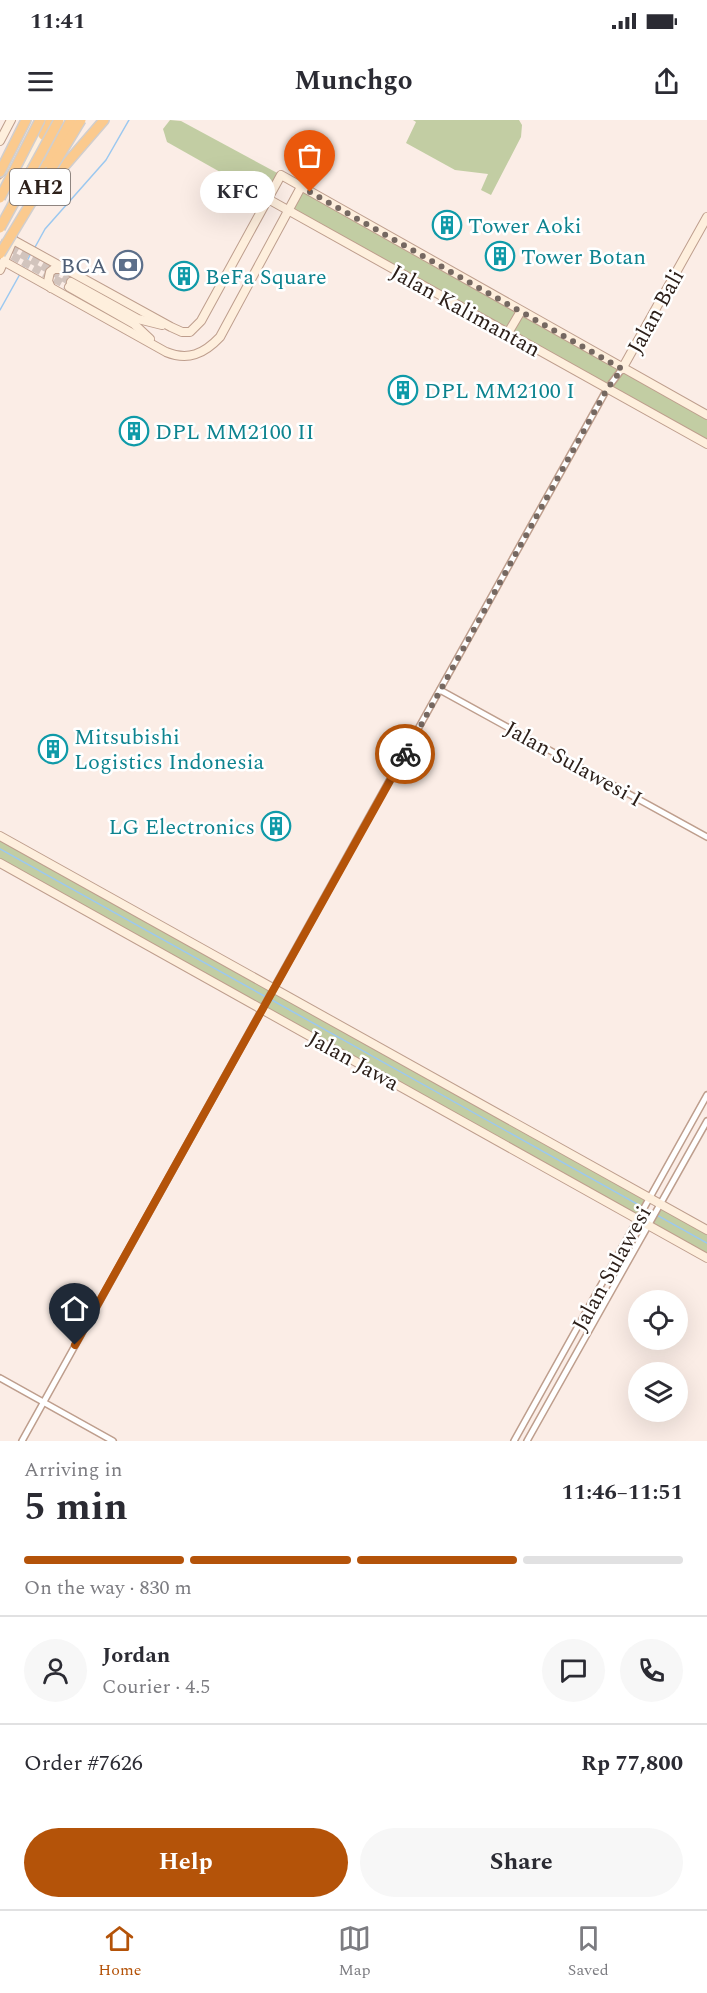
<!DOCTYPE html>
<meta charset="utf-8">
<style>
body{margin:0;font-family:Spectral,serif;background:#f7f7f7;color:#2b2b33;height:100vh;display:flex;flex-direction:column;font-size:22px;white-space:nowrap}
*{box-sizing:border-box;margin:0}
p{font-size:20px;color:#7c7c81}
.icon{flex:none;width:33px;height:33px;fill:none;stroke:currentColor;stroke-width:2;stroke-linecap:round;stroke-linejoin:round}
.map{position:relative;height:1321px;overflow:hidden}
.panel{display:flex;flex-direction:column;background:#fff;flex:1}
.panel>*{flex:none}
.buttons{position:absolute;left:628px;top:1170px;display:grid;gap:12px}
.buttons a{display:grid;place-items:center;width:60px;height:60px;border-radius:50%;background:#fff;box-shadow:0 6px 24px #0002;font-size:30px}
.pin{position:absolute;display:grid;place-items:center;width:51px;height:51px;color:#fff;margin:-62px -26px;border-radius:50% 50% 50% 0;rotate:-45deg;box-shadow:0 0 6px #0007}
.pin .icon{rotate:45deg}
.courier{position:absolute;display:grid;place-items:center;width:60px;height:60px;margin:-30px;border:4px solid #b45309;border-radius:50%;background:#fff;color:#222;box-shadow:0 2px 8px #0007}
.bubble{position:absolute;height:42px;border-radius:21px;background:#fff;box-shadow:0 6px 24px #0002;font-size:20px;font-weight:700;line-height:42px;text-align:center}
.overview em{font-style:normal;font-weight:700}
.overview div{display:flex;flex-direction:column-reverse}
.overview{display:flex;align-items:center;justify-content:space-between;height:102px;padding:0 24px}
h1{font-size:39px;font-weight:700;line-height:45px}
.bar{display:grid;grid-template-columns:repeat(4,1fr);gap:9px 6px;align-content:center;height:72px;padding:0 24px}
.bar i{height:8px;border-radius:4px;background:#e1e1e2}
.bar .active{background:#b45309}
.bar p{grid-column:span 4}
.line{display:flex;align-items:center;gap:15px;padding:0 24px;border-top:2px solid #e1e1e2}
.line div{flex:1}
.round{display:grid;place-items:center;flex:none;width:63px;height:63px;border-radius:32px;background:#f7f7f7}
.cta{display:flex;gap:12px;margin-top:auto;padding:12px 24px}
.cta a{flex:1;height:69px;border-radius:36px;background:#b45309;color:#fff;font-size:24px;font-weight:700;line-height:69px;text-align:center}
.cta a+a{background:#f7f7f7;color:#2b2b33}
.status{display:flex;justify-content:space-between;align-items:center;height:42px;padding:0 30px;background:#fff;direction:ltr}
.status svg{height:16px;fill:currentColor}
header{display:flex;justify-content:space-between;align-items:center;height:78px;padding:0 24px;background:#fff;font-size:27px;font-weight:700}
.dock{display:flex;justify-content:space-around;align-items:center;height:84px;border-top:2px solid #e1e1e2;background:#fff;font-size:16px;color:#7c7c81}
.dock a{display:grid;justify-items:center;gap:3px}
.dock .active{color:#b45309}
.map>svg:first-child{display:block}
.green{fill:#c2cda3}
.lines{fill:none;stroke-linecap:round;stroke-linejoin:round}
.stream{stroke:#9bc8f0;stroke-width:1.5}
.secondary-tunnel{stroke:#d2c4bd;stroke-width:8;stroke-dasharray:8 4;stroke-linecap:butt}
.street-casing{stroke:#be9e8d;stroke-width:8}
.secondary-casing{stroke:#be9e8d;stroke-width:10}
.highway-casing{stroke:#d1cecd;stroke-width:12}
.street{stroke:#fff;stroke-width:5}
.secondary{stroke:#feefdd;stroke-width:8}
.highway{stroke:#fbca8e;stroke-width:9}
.highway-bridge-casing{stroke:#d1cecd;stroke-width:12;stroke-linecap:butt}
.highway-bridge{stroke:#fbca8e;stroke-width:9}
.done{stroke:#756861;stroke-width:6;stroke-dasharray:0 10.8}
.route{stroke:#b45309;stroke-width:8}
.labels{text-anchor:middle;stroke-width:5;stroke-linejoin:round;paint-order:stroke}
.shield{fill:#fff;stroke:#6c635f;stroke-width:1.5}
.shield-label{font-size:21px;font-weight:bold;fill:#2d201a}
.culture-label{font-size:22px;fill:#0d838f;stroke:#fff;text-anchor:start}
.service-label{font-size:22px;fill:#4e5e75;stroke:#fff;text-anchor:end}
.street-label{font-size:22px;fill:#2d201a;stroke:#fff}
</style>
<div class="status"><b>11:41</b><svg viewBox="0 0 49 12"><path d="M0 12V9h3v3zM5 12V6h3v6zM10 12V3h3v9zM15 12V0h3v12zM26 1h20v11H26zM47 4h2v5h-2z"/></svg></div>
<header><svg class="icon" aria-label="menu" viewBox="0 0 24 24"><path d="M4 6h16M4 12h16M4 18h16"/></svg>Munchgo<svg class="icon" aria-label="share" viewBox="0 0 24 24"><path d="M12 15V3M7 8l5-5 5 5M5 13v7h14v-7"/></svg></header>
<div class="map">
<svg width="707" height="1321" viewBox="0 0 707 1321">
<rect width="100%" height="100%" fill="#fbede6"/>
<g class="green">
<polygon points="170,0 181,1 281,55 268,79 167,22 163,9"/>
<polygon points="413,0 519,0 522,5 521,17 491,75 481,70 488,54 455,50 406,23 416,2"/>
<polygon points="301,67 707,295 707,324 289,90"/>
<polygon points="0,716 650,1077 638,1099 0,743"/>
<polygon points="660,1083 707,1110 707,1138 648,1105"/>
</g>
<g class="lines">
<g class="stream">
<polyline points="34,129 45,109 106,40 129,0"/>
<polyline points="24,147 31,133"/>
<polyline points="0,190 20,154"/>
<polyline points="0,729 266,877"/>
<polyline points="270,879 707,1123"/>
</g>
<g class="secondary-tunnel">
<polyline points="0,122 71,162"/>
<polyline points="2,130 69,167"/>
</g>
<g class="street-casing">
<g id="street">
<polyline points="440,570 707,717"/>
<polyline points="0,1258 113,1321"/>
<polyline points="22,1321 607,269 622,249"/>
<polyline points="514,1321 707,975"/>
<polyline points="527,1321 707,1001"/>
</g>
</g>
<g class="secondary-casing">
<g id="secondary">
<polyline points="0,21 11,0"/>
<polyline points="0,65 22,47 43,15"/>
<polyline points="268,79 707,324"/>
<polyline points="13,120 171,207 182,212 190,212 201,201 281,55 707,295"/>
<path d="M 5,142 L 166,232 C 188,241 204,234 220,217 L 301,67"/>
<polyline points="0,150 13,120 13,115"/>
<polyline points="71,162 138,199 162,205"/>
<polyline points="69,167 134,204 150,219"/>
<polyline points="51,168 48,161 50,152 54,149 64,149"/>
<polyline points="508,213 521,191"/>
<polyline points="622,249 707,97"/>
<polyline points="0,716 707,1110"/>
<polyline points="0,743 707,1138"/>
</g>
</g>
<g class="highway-casing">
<g id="highway">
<polyline points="43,15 51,0"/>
<polyline points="0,52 26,0"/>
<polyline points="30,76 50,35"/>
<polyline points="35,80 104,0"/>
</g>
</g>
<use href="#street" class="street"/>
<use href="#secondary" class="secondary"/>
<use href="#highway" class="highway"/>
<g class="highway-bridge-casing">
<g id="highway-bridge">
<polyline points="48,43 71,0"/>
<polyline points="0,78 40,0"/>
<polyline points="0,108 59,0"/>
<polyline points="0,134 81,0"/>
</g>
</g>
<use href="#highway-bridge" class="highway-bridge"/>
</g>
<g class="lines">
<polyline class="done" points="310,72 622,249 607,269 405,634"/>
<polyline class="route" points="75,1225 405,634"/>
</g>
<defs>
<g id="building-ring" transform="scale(1.5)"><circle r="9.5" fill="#fff" stroke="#0f9aa8" stroke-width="1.5"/><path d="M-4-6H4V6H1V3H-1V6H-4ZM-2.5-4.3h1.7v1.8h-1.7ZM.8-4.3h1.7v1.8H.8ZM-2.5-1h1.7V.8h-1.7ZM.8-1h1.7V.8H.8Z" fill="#0f9aa8"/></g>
<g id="bank-ring" transform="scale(1.5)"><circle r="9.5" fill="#fff" stroke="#5c6f8a" stroke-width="1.5"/><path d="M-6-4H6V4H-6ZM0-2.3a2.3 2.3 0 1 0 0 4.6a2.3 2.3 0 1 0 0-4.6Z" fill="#5c6f8a"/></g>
</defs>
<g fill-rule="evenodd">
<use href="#building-ring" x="447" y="105"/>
<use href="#building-ring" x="500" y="136"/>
<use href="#bank-ring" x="128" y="145"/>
<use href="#building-ring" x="184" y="156"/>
<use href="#building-ring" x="403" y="270"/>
<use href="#building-ring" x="134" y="311"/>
<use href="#building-ring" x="53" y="629"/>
<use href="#building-ring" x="276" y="706"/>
</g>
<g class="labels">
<rect class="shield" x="10" y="49" width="60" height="36" rx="4.5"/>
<g class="shield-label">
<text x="40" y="74">AH2</text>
</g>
<g class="culture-label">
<text x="468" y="113">Tower Aoki</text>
<text x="521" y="144">Tower Botan</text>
<text x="205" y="164">BeFa Square</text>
<text x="424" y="278">DPL MM2100 I</text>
<text x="155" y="319">DPL MM2100 II</text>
<text x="74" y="624">Mitsubishi<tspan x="74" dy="25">Logistics Indonesia</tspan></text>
<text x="255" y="714" text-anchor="end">LG Electronics</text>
</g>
<g class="service-label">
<text x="107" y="153">BCA</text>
</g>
<g class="street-label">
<text transform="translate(466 190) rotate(29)" y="8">Jalan Kalimantan</text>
<text transform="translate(655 191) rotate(-61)" y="8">Jalan Bali</text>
<text transform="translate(574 643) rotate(29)" y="8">Jalan Sulawesi I</text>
<text transform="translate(354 940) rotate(29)" y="8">Jalan Jawa</text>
<text transform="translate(611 1148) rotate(-61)" y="8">Jalan Sulawesi</text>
</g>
</g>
</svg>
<div class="buttons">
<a><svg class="icon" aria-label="locate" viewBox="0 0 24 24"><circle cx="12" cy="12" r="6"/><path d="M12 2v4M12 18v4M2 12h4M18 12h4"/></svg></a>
<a><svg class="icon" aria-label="layers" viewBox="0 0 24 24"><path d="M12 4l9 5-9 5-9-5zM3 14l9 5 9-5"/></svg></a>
</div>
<div class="pin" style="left:310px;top:72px;background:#ea580c"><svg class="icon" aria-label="bag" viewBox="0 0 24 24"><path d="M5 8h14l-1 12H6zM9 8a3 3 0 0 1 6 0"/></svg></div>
<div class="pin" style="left:75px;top:1225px;background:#1f2937"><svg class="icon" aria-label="home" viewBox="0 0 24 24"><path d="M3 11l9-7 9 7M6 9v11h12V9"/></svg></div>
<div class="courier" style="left:405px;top:634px"><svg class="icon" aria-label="bike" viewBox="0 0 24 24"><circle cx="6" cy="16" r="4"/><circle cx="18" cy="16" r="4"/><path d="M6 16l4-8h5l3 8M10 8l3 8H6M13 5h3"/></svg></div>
<div class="bubble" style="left:200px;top:51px;width:75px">KFC</div>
</div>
<section class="panel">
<div class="overview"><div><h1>5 min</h1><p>Arriving in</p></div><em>11:46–11:51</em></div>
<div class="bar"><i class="active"></i><i class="active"></i><i class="active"></i><i></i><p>On the way · 830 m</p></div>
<div class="line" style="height:108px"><a class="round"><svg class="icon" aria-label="person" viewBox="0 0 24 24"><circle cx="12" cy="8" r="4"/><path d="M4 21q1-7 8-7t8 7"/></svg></a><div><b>Jordan</b><p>Courier · 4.5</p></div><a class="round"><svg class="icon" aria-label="chat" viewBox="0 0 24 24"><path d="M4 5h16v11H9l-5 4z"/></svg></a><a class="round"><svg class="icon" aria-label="phone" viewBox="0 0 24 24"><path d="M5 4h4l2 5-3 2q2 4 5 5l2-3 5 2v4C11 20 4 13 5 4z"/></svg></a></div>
<div class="line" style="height:78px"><div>Order #7626</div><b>Rp 77,800</b></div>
<div class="cta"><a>Help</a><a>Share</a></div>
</section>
<nav class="dock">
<a class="active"><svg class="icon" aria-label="home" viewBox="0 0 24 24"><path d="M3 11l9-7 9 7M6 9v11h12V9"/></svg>Home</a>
<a><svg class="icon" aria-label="map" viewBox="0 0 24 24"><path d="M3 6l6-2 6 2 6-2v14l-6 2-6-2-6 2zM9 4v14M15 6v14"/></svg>Map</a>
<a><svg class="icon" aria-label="saved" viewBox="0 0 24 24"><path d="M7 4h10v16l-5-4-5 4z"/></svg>Saved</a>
</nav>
